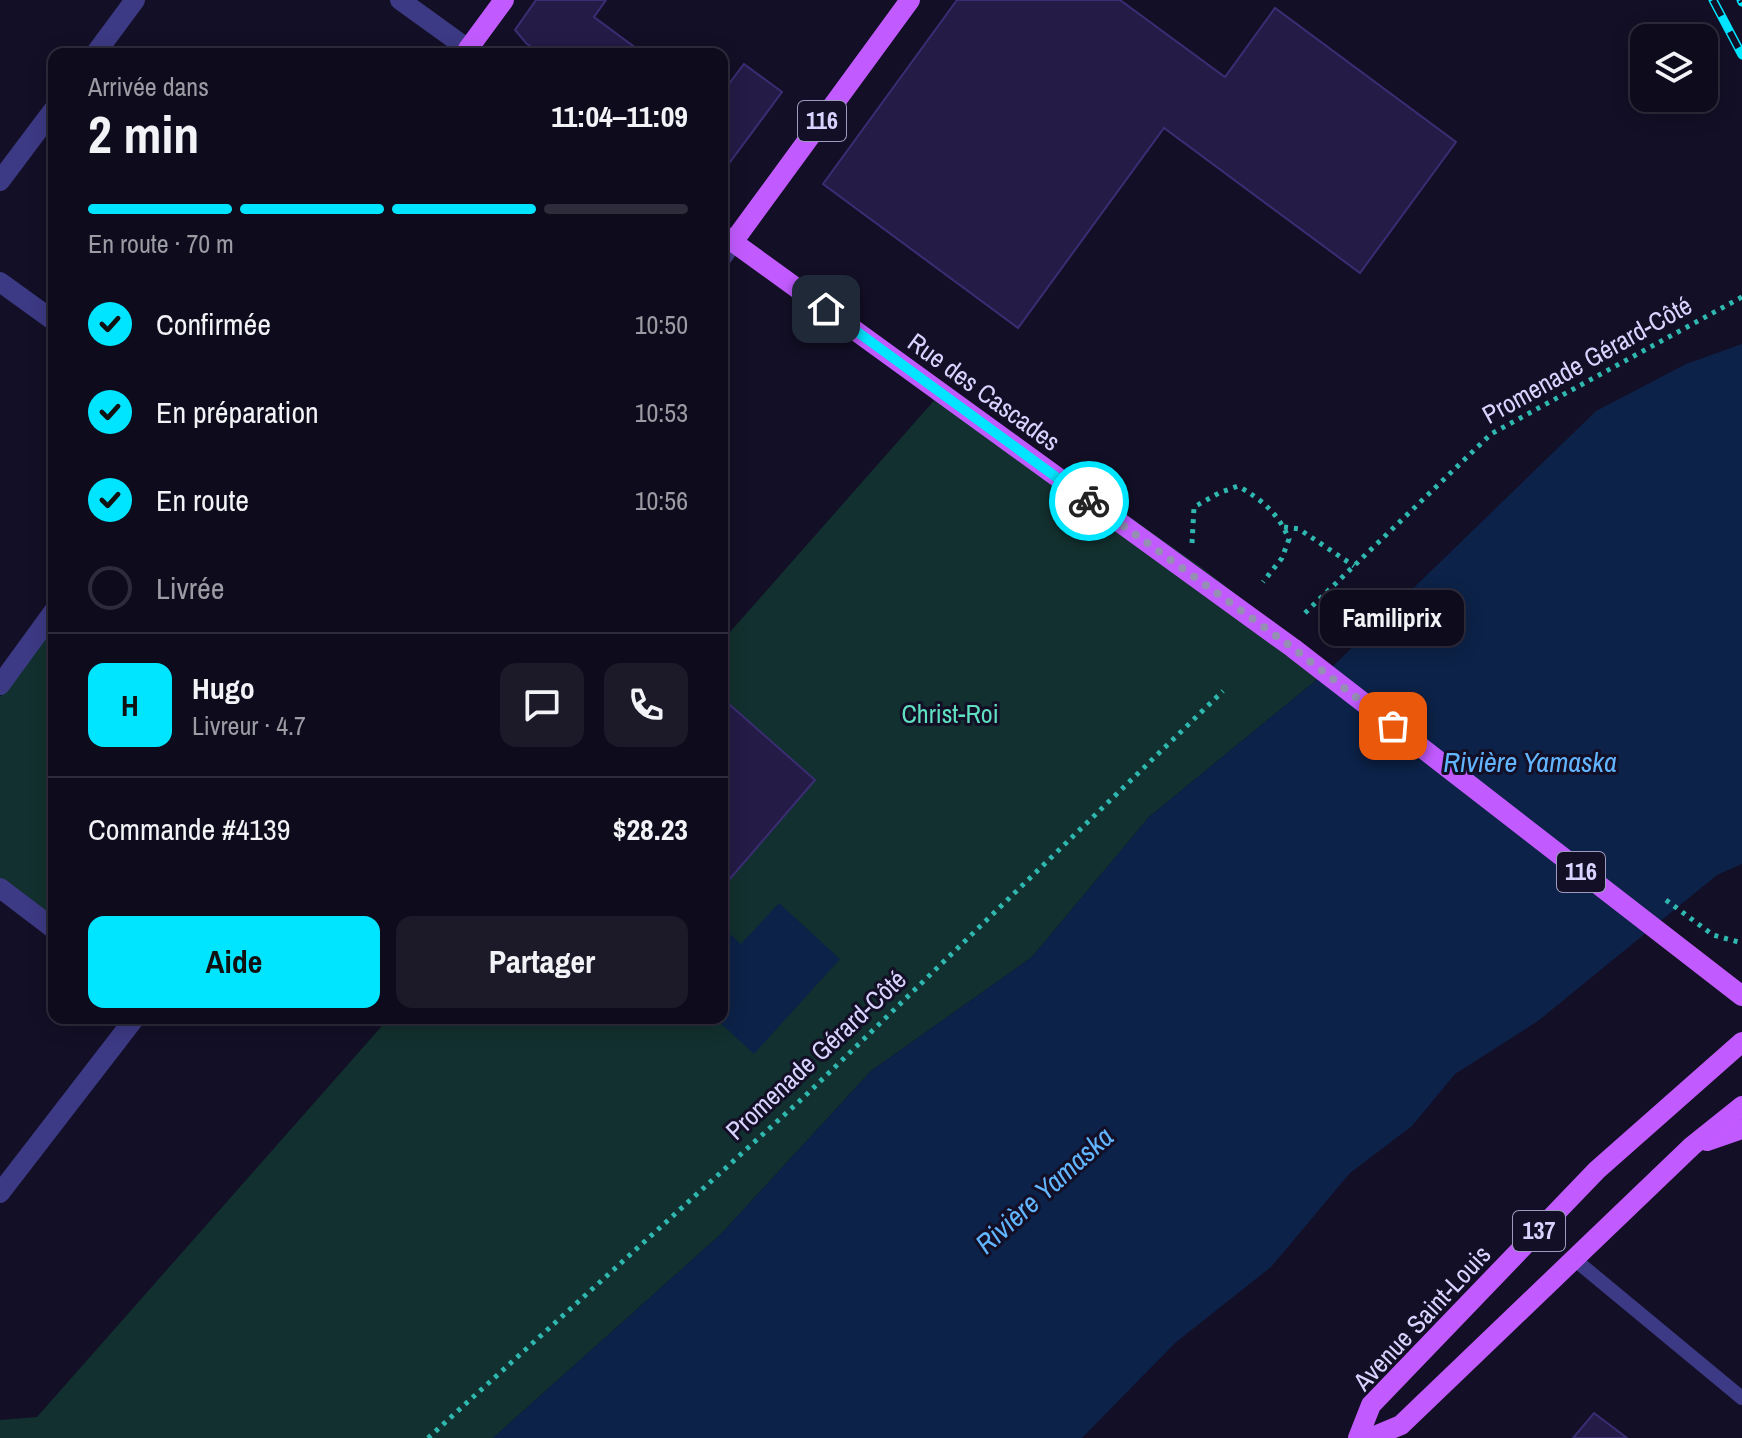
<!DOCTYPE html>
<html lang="fr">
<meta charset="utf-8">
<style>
body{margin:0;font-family:"Archivo Narrow",sans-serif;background:#1c1929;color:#f1f3f6;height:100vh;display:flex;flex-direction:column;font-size:30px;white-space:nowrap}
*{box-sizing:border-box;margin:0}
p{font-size:26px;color:#9b9ba3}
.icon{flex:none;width:44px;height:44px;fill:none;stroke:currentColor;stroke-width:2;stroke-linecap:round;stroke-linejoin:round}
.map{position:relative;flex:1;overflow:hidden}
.sheet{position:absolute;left:48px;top:48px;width:680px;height:976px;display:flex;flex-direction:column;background:#0e0b1c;border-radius:16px;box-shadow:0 4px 20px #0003,0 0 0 2px #2e2b3b}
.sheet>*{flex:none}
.tools{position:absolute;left:1630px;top:24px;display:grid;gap:16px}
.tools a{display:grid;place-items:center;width:88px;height:88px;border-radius:16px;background:#0e0b1c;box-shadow:0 4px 20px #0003,0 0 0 2px #2e2b3b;font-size:40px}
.pin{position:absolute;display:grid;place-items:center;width:68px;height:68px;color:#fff;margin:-34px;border-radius:16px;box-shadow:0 4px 12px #0006}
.courier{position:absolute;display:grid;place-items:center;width:80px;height:80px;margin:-40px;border:6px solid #00e5ff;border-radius:50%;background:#fff;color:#222;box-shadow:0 2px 10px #0007}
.bubble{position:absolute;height:56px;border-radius:16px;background:#0e0b1c;box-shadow:0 4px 20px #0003,0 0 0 2px #2e2b3b;font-size:26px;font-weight:700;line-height:56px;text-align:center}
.overview em{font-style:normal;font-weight:700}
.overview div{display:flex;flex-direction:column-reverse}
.overview{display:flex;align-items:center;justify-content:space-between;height:136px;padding:0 40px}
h1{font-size:52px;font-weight:700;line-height:60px}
.bar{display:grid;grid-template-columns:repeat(4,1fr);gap:12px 8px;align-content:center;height:96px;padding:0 40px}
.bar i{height:10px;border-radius:6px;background:#2e2b3b}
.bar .on{background:#00e5ff}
.bar p{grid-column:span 4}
.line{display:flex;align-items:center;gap:20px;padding:0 40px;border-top:2px solid #2e2b3b}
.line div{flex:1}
.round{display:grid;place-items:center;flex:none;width:84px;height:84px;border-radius:16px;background:#1c1929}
ol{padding:0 40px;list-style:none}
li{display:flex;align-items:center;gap:24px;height:88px}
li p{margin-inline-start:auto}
li .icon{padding:8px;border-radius:50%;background:#00e5ff;color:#111;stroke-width:4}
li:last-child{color:#9b9ba3}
li i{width:44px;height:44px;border:4px solid #2e2b3b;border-radius:50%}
.cta{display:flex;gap:16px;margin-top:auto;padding:16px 40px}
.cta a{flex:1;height:92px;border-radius:16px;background:#00e5ff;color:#111;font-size:32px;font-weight:700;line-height:92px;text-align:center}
.cta a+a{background:#1c1929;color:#f1f3f6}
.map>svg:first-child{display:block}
.green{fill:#12302f}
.water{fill:#0c2248}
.building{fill:#241b47;stroke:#3b2d73;stroke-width:2}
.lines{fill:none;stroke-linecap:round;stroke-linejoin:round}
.path{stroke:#2fb8b0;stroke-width:5;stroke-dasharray:4 6;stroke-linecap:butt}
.service{stroke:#3d3a85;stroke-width:14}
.minor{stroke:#3d3a85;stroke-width:20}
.tertiary{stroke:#3d3a85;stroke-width:20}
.primary{stroke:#c25bff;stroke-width:20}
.rail-casing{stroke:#00e5ff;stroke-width:9}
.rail{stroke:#130f26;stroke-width:6;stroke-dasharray:18;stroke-linecap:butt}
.done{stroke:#948fb3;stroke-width:8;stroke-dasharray:0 14.4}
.route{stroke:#00e5ff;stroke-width:10}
.labels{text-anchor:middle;stroke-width:6;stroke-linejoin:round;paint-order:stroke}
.shield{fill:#130f26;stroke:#9e99be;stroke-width:2}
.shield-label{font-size:24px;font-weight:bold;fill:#d9d4ff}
.street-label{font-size:26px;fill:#d9d4ff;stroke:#130f26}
.park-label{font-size:26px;fill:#5fe0c0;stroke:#130f26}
.water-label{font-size:28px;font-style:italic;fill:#62b6ff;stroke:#130f26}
</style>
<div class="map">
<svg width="1742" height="1438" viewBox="0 0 1742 1438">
<rect width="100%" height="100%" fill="#130f26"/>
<g class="green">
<polygon points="946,387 1202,568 1331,668 1149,817 1032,957 871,1071 721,1234 493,1438 0,1438 0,1420 37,1417 389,1018 722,1018 722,641"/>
<polygon points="54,624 54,937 0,896 0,697"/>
</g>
<g class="water">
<polygon points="1742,344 1742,864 1717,875 1538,1021 1455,1074 1412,1126 1350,1173 1271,1267 1175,1343 1082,1438 493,1438 721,1234 871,1071 1032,957 1149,817 1331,668 1596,411 1686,364"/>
<polygon points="779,903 840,959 754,1054 715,1018 722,1018 722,927 741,944"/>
</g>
<g class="building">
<polygon points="536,0 606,0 594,17 644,54 540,54 526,43 515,30"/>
<polygon points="957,0 1120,0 1225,77 1275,8 1456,142 1360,273 1164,128 1018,328 823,184"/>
<polygon points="744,64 782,92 722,173 722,93"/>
<polygon points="730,705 815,780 722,888 722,714"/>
<polygon points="1594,1413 1627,1438 1573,1438"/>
</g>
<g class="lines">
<g class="path">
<polyline points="1284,527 1299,529 1354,566"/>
<path d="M 1192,543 L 1194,507 L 1219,493 L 1238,486 C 1262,500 1278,513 1289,539 L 1282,558 L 1263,582"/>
<polyline points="1305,613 1491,434 1742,297"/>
<polyline points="1666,900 1713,935 1742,943"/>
<polyline points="428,1438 804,1097 1223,691"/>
</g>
<polyline class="service" points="1574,1259 1742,1398"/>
<g class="minor">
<polyline points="95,54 135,0"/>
<polyline points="0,181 54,109"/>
<polyline points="722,257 733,242"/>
<polyline points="0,282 54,321"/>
<polyline points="0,685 54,611"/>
<polyline points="0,888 54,929"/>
<polyline points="0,1193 135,1018"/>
</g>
<polyline class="tertiary" points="400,0 468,49"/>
<g class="primary">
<polyline points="474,54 468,49 504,0"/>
<polyline points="722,234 1293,648 1742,996"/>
<polyline points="733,242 910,0"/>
<polyline points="1707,1141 1742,1129"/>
<polyline points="1358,1438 1371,1405 1597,1170 1742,1042"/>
<polyline points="1370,1438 1401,1425 1692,1146 1742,1106"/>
</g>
<g class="rail-casing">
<g id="rail">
<polyline points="1713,0 1742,55"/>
<polyline points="1741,0 1742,2"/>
</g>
</g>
<use href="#rail" class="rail"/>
</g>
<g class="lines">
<polyline class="done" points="1089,501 1293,648 1393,726"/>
<polyline class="route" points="826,309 1089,501"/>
</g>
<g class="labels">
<g class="shield">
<rect x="798" y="101" width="48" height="40" rx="6"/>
<rect x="1557" y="852" width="48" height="40" rx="6"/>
<rect x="1513" y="1211" width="52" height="40" rx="6"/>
</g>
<g class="shield-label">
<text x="822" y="129">116</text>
<text x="1581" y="880">116</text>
<text x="1539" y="1239">137</text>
</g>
<g class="street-label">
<text transform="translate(1587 360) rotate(-29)" y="9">Promenade Gérard-Côté</text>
<text transform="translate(984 392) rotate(36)" y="9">Rue des Cascades</text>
<text transform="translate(816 1055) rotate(-43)" y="9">Promenade Gérard-Côté</text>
<text transform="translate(1422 1318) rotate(-47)" y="9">Avenue Saint-Louis</text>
</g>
<g class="park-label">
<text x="950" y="723">Christ-Roi</text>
</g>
<g class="water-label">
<text x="1530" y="772">Rivière Yamaska</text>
<text transform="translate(1044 1190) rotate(-42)" y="10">Rivière Yamaska</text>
</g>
</g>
</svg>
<div class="tools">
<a><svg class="icon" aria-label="layers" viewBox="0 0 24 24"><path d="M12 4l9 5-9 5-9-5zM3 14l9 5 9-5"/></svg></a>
</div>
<div class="pin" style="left:1393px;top:726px;background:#ea580c"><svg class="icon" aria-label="bag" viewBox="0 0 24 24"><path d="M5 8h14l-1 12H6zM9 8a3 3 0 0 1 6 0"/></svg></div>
<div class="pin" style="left:826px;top:309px;background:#1f2937"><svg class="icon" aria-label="home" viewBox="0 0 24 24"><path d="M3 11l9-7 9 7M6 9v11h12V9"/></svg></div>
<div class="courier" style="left:1089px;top:501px"><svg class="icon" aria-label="bike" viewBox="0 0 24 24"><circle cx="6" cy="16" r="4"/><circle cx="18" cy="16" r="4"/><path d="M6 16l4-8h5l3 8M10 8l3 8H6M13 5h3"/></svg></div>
<div class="bubble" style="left:1320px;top:590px;width:144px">Familiprix</div>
<section class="sheet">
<div class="overview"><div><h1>2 min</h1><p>Arrivée dans</p></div><em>11:04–11:09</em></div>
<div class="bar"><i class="on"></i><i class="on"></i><i class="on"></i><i></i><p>En route · 70 m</p></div>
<ol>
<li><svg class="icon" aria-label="check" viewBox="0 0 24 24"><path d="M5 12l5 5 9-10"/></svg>Confirmée<p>10:50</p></li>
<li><svg class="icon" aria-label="check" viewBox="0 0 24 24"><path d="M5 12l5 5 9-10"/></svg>En préparation<p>10:53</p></li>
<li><svg class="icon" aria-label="check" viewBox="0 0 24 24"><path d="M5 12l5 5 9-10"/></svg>En route<p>10:56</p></li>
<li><i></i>Livrée</li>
</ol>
<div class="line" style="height:144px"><b class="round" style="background:#00e5ff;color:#111">H</b><div><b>Hugo</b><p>Livreur · 4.7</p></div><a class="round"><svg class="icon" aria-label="chat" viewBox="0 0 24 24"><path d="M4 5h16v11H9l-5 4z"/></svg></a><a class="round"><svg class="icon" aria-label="phone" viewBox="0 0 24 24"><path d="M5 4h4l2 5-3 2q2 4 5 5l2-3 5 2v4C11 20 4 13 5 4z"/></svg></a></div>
<div class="line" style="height:104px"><div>Commande #4139</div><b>$28.23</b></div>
<div class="cta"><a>Aide</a><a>Partager</a></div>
</section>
</div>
